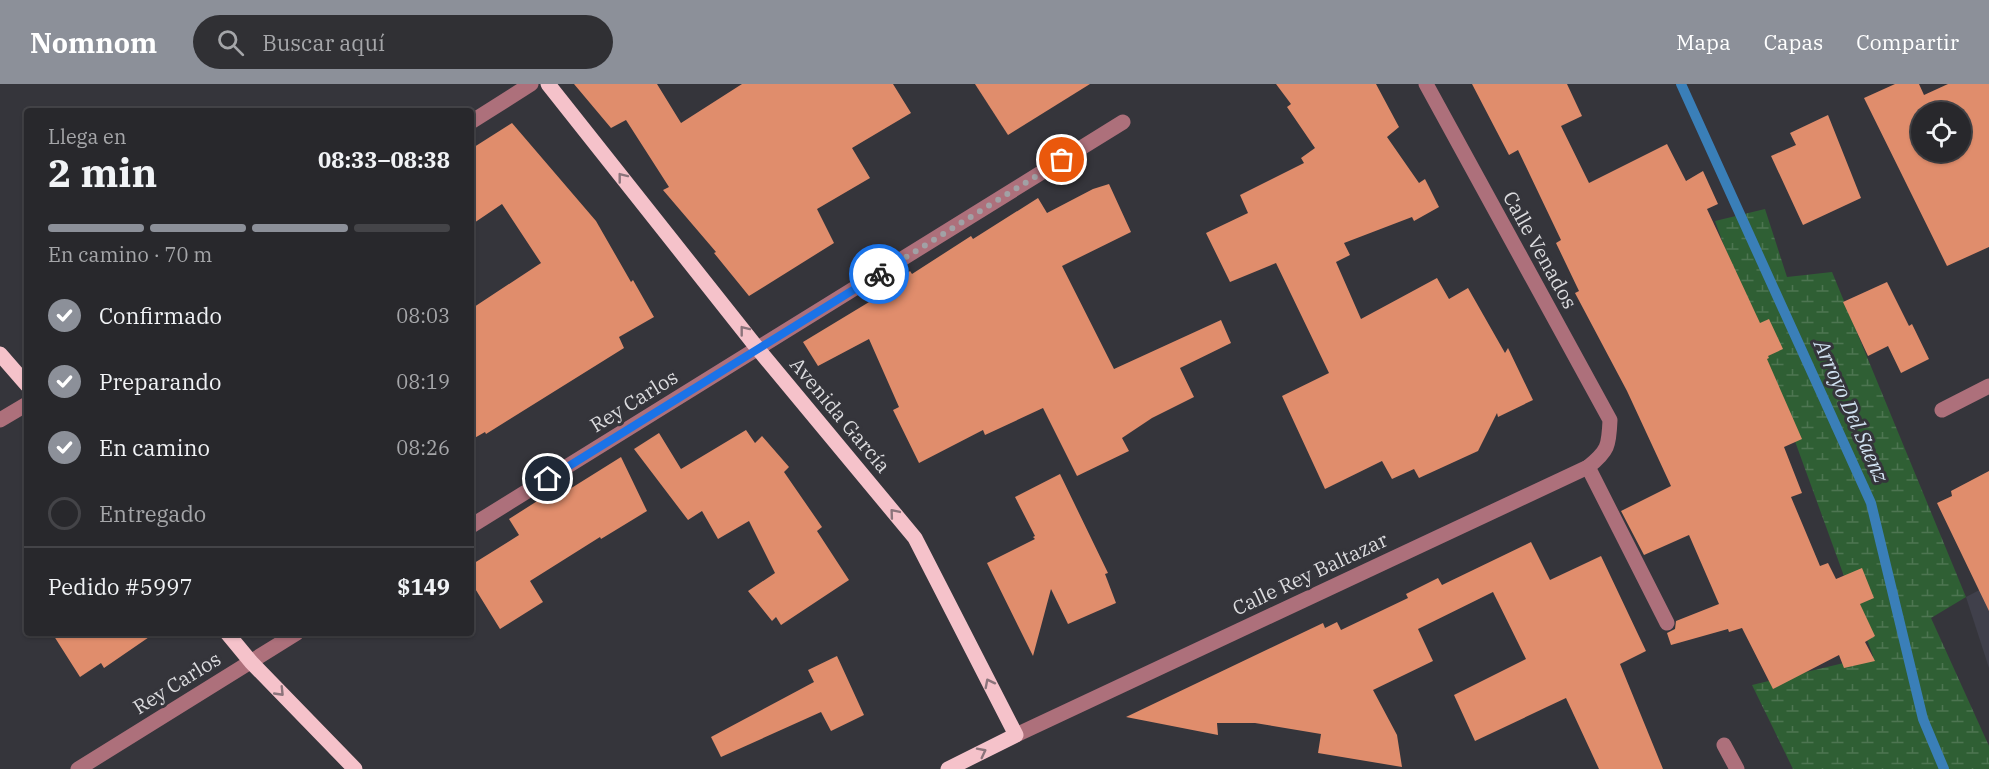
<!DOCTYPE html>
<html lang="es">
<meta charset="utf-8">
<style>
body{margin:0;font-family:"IBM Plex Serif",serif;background:#303034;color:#f1f3f6;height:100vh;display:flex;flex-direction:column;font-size:22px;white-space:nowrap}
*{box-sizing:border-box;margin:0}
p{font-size:20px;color:#a5a6a9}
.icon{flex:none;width:33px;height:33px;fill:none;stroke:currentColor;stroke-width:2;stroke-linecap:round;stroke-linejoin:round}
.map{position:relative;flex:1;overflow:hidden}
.details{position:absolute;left:24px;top:24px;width:450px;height:528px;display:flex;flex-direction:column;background:#28282c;border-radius:6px;box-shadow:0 2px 4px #0004,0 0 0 2px #444448}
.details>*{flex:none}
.buttons{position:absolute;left:1911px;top:18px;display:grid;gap:12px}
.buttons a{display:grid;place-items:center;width:60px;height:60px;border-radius:50%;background:#28282c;box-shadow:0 2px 4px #0004,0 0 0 2px #444448;font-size:30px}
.pin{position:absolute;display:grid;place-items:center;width:51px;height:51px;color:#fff;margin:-26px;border:3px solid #fff;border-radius:50%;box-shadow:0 2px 6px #0007}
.courier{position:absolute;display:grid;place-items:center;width:60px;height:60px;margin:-30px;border:4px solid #1a73e8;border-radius:50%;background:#fff;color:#222;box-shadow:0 2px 8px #0007}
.head em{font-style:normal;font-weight:700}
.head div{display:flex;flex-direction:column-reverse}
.head{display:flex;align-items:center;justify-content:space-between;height:102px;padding:0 24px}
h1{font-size:39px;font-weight:700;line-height:45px}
.bar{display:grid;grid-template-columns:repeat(4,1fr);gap:9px 6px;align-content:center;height:72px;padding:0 24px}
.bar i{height:8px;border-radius:4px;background:#444448}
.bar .selected{background:#8c9099}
.bar p{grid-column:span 4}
.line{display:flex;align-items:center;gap:15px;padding:0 24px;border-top:2px solid #444448}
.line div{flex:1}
ol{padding:0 24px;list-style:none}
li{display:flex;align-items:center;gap:18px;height:66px}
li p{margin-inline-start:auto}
li .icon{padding:6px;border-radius:50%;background:#8c9099;color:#fff;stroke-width:4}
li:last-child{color:#a5a6a9}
li i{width:33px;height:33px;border:3px solid #444448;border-radius:50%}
header{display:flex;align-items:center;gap:36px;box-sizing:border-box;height:84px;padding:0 30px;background:#8c9099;color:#fff}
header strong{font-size:28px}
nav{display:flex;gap:33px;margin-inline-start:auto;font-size:21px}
.search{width:420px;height:54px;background:#303034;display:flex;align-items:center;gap:15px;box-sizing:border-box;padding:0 21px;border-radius:33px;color:#a5a6a9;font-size:22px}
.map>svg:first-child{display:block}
.built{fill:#40404b}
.wetland{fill:url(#wetland-marsh)}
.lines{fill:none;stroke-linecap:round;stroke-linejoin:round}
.stream{stroke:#3a7fb8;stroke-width:10}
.building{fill:#e08d6c;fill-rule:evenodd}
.minor{stroke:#ad707b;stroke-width:15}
.major{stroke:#f5c2ca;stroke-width:15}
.oneway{stroke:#8b747b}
.done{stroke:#a1a1a5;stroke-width:6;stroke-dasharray:0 10.8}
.route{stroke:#1a73e8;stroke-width:8}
.labels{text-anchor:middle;stroke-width:6;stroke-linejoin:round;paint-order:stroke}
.street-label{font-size:20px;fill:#dbdbde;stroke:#35353b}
.water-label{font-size:21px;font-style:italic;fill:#d1e2f2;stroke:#35353b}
</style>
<header>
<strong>Nomnom</strong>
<div class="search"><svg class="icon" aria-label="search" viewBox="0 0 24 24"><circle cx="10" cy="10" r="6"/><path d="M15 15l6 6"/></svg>Buscar aquí</div>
<nav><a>Mapa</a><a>Capas</a><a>Compartir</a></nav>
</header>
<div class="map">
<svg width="1989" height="685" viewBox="0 0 1989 685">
<defs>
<pattern id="wetland-marsh" width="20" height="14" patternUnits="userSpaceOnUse" patternTransform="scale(1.5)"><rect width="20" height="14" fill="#2f5f34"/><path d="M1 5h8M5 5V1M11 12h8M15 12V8" fill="none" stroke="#4d7551"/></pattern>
</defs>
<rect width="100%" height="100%" fill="#35353b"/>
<polygon class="built" points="1989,501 1989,584 1966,513"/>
<polygon class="wetland" points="1765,125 1787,193 1832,188 1966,513 1931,534 1989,662 1989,685 1793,685 1752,601 1873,572 1715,137"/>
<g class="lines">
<polyline class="stream" points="1681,0 1871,419 1923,635 1944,685"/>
</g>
<g class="building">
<polygon points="574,0 657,0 681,39 742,0 893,0 911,29 852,64 870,94 817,125 834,159 749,212 714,169 716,168 663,106 669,103 626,36 611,44"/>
<polygon points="975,0 1090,0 1008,51"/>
<polygon points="1276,0 1376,0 1399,43 1387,53 1419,99 1425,95 1439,123 1414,137 1412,133 1344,159 1350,171 1336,178 1361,235 1437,194 1449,215 1468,204 1505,269 1508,264 1533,316 1498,333 1497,329 1478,367 1419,394 1414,385 1392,395 1382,377 1325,405 1282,312 1329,289 1276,179 1230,198 1206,149 1248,129 1240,111 1304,79 1301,74 1315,64 1287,23 1291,20"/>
<polygon points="1472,0 1567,0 1582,32 1561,42 1589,99 1667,60 1686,97 1703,87 1718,120 1707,125 1760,239 1769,235 1783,265 1768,272 1769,274 1767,275 1802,355 1784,363 1802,409 1791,413 1820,482 1828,479 1836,495 1862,484 1874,514 1860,520 1875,552 1865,558 1875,577 1844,584 1839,571 1773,605 1742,544 1729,548 1728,545 1671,561 1667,549 1675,545 1676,537 1719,520 1689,451 1644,471 1621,427 1671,402 1627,307 1575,209 1579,207 1556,159 1561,156 1518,66 1509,71"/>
<path d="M 1895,0 L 1919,0 L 1924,11 L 1948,0 L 1989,0 L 1989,163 L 1947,182 L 1864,14 ZM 1922,28 L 1960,28 L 1960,68 L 1922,68 Z"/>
<polygon points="1828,31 1861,114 1803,141 1771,72 1796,61 1790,49"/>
<polygon points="512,39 596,137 631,198 633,196 654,233 619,253 624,264 486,350 485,348 471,356 471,225 541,179 502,120 471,141 471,65"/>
<polygon points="1109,100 1131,148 1062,182 1114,285 1221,236 1231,259 1180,284 1194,313 1152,334 1122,354 1129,367 1077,392 1043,324 985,351 983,346 919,379 893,326 899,323 869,255 818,282 803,258 884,209 910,187 912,190 971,152 973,155 1038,114 1047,129 1093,105"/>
<polygon points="1887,198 1909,242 1912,240 1929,275 1901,289 1888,262 1868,272 1843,218"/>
<polygon points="746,346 755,359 762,352 789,383 784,388 822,443 817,447 849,496 781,541 776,533 772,537 748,507 775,489 749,437 718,455 702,427 688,436 634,365 659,349 681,385"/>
<polygon points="621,373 647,427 601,455 600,453 530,497 543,518 500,545 471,498 471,481 519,451 509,435 553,407 557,413"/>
<polygon points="1989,387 1989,527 1937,419 1952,412 1951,407"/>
<polygon points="1060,390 1108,489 1105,490 1116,519 1068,540 1051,505 1033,572 987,479 1035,455 1033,453 1035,452 1015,413"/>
<polygon points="1531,458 1550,496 1601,472 1646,567 1620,580 1663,685 1599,685 1566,614 1475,657 1454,611 1526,575 1493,508 1418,545 1433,577 1373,606 1397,651 1402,683 1318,669 1321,650 1255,639 1217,639 1218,651 1126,633 1323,539 1325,544 1337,538 1341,546 1408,514 1406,510 1438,494 1442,501"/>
<polygon points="52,549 155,549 104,584 101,579 80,593"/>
<polygon points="837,572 864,631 831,647 821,628 721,673 711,653 814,598 808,586"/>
</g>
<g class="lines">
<g class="minor">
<polyline points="471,38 531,0"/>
<polyline points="1942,326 1989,302"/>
<polyline points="0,336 27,320"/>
<polyline points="1588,383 1667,539"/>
<polyline points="471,442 1123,38"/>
<path d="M 1016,651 L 1588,383 C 1608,367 1609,362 1610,336 L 1426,0"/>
<polyline points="1724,661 1737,685"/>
<polyline points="78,685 297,549"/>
</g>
<g class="major">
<polyline points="548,0 758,265 915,454 1016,651 948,685"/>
<polyline points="0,270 27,301"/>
<polyline points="227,549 251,578 355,685"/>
</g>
</g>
<defs><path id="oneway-chevron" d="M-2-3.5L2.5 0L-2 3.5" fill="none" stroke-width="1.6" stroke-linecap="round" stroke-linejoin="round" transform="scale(1.5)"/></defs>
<g class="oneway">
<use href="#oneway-chevron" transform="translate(622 93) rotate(-128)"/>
<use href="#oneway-chevron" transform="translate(744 246) rotate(-128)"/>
<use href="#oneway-chevron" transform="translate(894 429) rotate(-130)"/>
<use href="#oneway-chevron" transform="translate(989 599) rotate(-117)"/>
<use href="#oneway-chevron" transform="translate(280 608) rotate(46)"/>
<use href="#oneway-chevron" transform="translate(982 668) rotate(-27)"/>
</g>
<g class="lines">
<polyline class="done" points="879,190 1062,76"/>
<polyline class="route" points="548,395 879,190"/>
</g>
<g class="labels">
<g class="street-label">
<text transform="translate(1540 166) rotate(61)" y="7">Calle Venados</text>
<text transform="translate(634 317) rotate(-32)" y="7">Rey Carlos</text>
<text transform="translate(840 331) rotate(50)" y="7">Avenida García</text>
<text transform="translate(1310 490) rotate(-25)" y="7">Calle Rey Baltazar</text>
<text transform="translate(177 599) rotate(-32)" y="7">Rey Carlos</text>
</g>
<g class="water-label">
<text transform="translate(1851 327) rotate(66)" y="7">Arroyo Del Saenz</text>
</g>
</g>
</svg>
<div class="buttons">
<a><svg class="icon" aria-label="locate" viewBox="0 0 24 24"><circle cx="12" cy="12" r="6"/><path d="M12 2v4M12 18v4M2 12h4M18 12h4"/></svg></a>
</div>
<div class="pin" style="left:1062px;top:76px;background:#ea580c"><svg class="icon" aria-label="bag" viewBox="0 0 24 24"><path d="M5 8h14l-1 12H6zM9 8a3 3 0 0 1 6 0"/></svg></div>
<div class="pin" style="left:548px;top:395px;background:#1f2937"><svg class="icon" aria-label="home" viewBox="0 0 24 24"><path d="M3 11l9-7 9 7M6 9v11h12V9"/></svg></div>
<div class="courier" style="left:879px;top:190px"><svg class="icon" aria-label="bike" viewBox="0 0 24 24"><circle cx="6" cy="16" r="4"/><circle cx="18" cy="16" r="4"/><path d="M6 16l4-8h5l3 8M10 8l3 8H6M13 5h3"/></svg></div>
<section class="details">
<div class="head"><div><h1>2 min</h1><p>Llega en</p></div><em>08:33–08:38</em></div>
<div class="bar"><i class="selected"></i><i class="selected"></i><i class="selected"></i><i></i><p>En camino · 70 m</p></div>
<ol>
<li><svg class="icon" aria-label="check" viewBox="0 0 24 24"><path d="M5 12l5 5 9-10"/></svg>Confirmado<p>08:03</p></li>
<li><svg class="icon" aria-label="check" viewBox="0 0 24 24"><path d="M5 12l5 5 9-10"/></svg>Preparando<p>08:19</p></li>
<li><svg class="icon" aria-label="check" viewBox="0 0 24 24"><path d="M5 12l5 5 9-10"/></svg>En camino<p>08:26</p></li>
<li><i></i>Entregado</li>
</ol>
<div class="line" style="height:78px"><div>Pedido #5997</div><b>$149</b></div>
</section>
</div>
